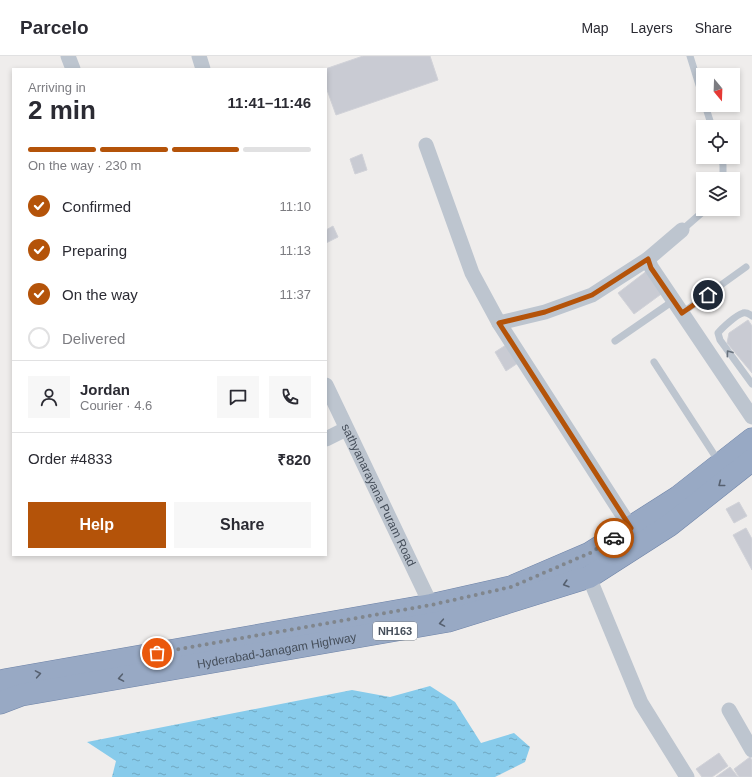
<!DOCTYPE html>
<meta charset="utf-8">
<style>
body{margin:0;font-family:Arial,sans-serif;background:#f7f7f7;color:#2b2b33;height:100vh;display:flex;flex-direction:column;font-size:15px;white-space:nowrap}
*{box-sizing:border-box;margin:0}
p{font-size:13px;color:#7c7c81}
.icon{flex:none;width:22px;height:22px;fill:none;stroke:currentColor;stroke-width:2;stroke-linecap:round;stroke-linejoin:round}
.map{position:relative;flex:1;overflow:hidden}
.side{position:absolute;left:12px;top:12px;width:315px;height:488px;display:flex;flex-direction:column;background:#fff;border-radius:0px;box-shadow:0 2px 6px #0003}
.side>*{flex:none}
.needle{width:26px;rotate:161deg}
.tools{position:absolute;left:696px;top:12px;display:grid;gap:8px}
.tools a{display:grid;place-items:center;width:44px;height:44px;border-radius:0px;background:#fff;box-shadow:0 2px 6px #0003;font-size:20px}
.pin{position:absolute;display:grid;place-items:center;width:34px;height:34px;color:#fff;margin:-17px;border:2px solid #fff;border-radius:50%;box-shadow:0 1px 4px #0007}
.courier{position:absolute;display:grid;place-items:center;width:40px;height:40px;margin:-20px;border:3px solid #b45309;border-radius:50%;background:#fff;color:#222;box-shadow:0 1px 5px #0007}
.overview em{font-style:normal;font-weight:800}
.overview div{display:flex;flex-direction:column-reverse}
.overview{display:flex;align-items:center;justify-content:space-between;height:68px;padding:0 16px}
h1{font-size:26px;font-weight:800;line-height:30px}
.bar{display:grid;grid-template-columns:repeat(4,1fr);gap:6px 4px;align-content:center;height:48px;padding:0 16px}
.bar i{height:5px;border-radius:3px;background:#e1e1e2}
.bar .current{background:#b45309}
.bar p{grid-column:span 4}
.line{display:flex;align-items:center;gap:10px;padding:0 16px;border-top:1px solid #e1e1e2}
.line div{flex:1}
.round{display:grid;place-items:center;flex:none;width:42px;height:42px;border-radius:0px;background:#f7f7f7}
ol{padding:0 16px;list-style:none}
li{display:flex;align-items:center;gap:12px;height:44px}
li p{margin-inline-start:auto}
li .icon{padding:4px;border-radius:50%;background:#b45309;color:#fff;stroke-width:4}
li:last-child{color:#7c7c81}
li i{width:22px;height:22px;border:2px solid #e1e1e2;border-radius:50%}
.button{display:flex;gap:8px;margin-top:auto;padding:8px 16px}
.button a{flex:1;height:46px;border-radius:0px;background:#b45309;color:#fff;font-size:16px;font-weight:800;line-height:46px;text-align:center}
.button a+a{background:#f7f7f7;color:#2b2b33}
header{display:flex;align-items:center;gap:24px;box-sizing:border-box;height:56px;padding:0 20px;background:#fff;border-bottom:1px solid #e1e1e2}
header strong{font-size:19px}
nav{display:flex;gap:22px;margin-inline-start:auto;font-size:14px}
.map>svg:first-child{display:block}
.water{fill:url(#water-ripples)}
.building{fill:#c9cbd3;stroke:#d1d2d8}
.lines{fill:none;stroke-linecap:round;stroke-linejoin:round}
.trunk-casing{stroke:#6f84a8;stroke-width:23}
.service{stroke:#bdc5cf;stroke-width:7}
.minor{stroke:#bdc5cf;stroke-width:15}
.trunk{stroke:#98a9c4;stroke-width:22}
.oneway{stroke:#69727d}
.oneway2{stroke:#56606f}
.done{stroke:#80868d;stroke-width:4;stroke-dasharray:0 7.2}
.route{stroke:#b45309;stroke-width:5}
.labels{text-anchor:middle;stroke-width:3;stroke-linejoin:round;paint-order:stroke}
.shield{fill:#fff;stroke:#7d838c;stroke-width:1}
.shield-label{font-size:11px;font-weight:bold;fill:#454e5a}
.street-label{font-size:12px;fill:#454e5a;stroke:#fff}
</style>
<header>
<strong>Parcelo</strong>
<nav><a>Map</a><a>Layers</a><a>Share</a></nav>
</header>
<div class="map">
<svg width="752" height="721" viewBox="0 0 752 721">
<defs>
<pattern id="water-ripples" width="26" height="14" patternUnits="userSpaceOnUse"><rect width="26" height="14" fill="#87cbeb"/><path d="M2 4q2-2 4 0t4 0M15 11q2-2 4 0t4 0" fill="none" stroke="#70a7c1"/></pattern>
</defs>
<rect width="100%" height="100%" fill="#efedec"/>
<polygon class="water" points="430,630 455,646 481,687 514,677 530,691 525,706 495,721 112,721 116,705 87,686 352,634 390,641"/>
<g class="building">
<polygon points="363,0 430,0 438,24 336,59 326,31 326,13 325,13"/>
<polygon points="362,98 367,114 355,118 350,103"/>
<polygon points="333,170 338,181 326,187 326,174"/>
<polygon points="648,214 664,236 634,258 618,237"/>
<polygon points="748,264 752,270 752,317 727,287 729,277"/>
<polygon points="506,289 518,307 506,315 495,296"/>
<polygon points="739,446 747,460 734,467 726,453"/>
<polygon points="746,472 752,483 752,514 733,479"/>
<polygon points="719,697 728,710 712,721 702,721 696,713"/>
<polygon points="750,701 752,704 752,721 739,721 734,713"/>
<polygon points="730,711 738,721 716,721"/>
</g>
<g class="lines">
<g class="trunk-casing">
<g id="trunk">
<polyline points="0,626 5,624 431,549 511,531 590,497 678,441 752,383"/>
<path id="s2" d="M 0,647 L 21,639 L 448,565 L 589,521 L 670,469 L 752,404"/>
</g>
</g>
<g class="service">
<polyline points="690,0 703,42"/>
<polyline points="705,49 712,71"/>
<polyline points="721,101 723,109 723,123"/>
<polyline points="682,174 706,153"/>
<polyline points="682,257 746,211"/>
<path d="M 752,260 C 749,258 747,256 743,257 C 736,259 722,272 718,277 L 720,284 L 752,328"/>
<polyline points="615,285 673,245"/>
<polyline points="654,306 719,406"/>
</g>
<g class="minor">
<polyline points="68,0 73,13"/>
<polyline points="199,0 203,13"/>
<polyline points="426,89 472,217 499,267 631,472"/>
<polyline points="682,174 648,203 651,211 752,361"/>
<polyline points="499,267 545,256 592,239 648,203"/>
<path id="s1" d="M 326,329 L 431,549"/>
<polyline points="326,383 346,373"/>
<polyline points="589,521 641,647 687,721"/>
<polyline points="729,654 752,694"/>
</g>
<use href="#trunk" class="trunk"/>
</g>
<defs><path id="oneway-chevron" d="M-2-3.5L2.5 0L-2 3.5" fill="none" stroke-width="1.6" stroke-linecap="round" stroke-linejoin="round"/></defs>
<use class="oneway" href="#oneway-chevron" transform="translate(729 297) rotate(-126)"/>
<g class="oneway2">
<use href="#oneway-chevron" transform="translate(721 428) rotate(142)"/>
<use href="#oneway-chevron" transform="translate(566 528) rotate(163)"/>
<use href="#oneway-chevron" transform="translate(442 567) rotate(170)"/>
<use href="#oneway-chevron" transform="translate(38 618) rotate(-10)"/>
<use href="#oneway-chevron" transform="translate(121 622) rotate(170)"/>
</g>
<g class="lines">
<polyline class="done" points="157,597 431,549 511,531 590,497 614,482"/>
<polyline class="route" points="614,482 631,472 499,267 545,256 592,239 648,203 651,212 682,257 708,239"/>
</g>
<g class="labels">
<rect class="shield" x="373" y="566" width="44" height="18" rx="3"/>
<g class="shield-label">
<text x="395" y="579">NH163</text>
</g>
<g class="street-label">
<text dy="4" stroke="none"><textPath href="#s1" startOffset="122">sathyanarayana Puram Road</textPath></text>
<text dy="4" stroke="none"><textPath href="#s2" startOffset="282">Hyderabad-Janagam Highway</textPath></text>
</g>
</g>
</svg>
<div class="tools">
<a><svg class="needle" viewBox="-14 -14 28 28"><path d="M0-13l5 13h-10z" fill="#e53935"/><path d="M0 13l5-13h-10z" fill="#7c7c81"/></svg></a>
<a><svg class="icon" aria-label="locate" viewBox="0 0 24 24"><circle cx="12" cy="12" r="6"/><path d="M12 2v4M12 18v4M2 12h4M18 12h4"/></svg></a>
<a><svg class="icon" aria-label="layers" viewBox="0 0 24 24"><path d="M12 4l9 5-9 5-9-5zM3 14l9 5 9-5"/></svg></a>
</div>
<div class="pin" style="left:157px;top:597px;background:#ea580c"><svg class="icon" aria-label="bag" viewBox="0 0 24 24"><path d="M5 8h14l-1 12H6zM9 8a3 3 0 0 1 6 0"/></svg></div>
<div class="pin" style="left:708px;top:239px;background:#1f2937"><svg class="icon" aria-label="home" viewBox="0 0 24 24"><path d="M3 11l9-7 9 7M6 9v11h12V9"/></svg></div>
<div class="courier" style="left:614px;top:482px"><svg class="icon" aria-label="car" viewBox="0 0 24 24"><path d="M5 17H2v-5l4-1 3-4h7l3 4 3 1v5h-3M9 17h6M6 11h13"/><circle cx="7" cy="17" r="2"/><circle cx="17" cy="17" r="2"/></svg></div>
<section class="side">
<div class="overview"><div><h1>2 min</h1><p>Arriving in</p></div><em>11:41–11:46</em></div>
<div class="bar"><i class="current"></i><i class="current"></i><i class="current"></i><i></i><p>On the way · 230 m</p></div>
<ol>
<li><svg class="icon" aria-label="check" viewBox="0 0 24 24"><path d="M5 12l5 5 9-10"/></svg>Confirmed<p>11:10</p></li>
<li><svg class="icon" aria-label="check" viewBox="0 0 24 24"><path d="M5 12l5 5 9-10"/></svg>Preparing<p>11:13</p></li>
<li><svg class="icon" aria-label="check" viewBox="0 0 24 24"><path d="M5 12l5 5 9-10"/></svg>On the way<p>11:37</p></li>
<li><i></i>Delivered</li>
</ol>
<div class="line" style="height:72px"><a class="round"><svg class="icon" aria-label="person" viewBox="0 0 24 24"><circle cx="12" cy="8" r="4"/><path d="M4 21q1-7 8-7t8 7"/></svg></a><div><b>Jordan</b><p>Courier · 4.6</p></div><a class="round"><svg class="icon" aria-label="chat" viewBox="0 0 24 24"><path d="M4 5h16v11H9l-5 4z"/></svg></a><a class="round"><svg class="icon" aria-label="phone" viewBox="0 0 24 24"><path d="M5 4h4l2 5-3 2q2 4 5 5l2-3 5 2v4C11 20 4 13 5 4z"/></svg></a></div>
<div class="line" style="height:52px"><div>Order #4833</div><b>₹820</b></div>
<div class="button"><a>Help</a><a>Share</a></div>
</section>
</div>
